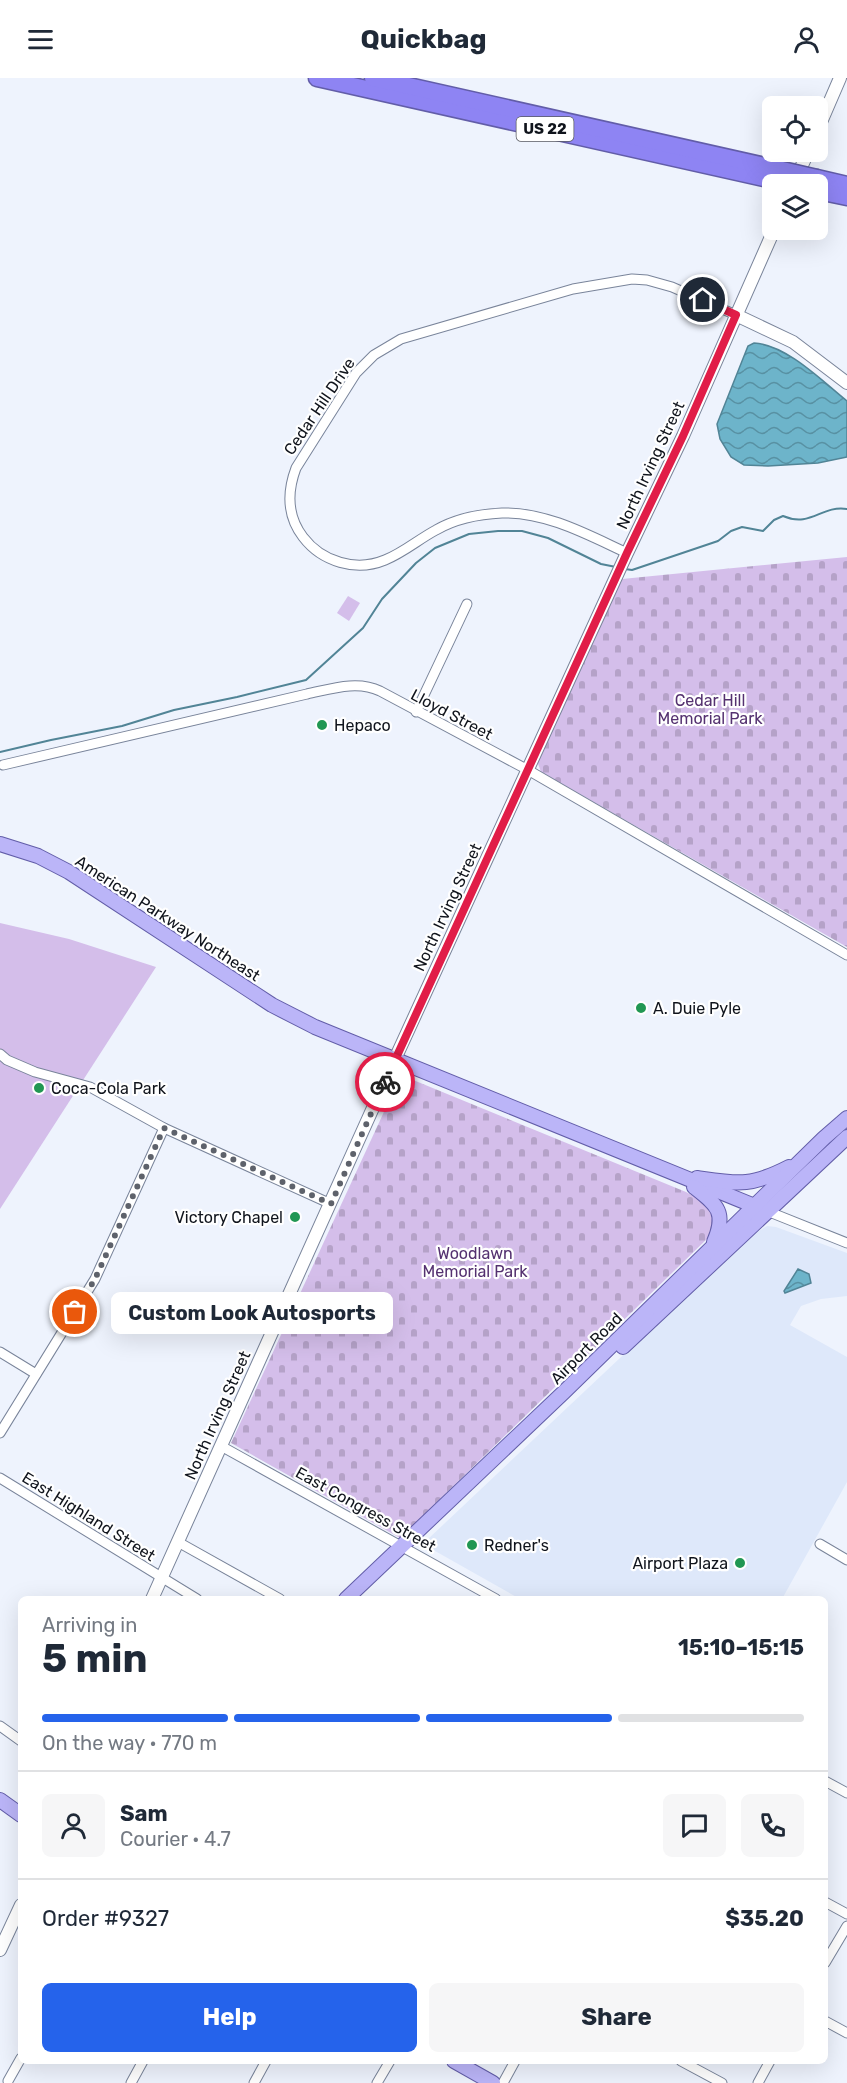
<!DOCTYPE html>
<meta charset="utf-8">
<style>
body{margin:0;font-family:Rubik,sans-serif;background:#f6f6f7;color:#1f2937;height:100vh;display:flex;flex-direction:column;font-size:22px;white-space:nowrap}
*{box-sizing:border-box;margin:0}
p{font-size:20px;color:#747a83}
.icon{flex:none;width:33px;height:33px;fill:none;stroke:currentColor;stroke-width:2;stroke-linecap:round;stroke-linejoin:round}
.map{position:relative;flex:1;overflow:hidden}
.drawer{position:absolute;left:18px;top:1518px;width:810px;height:468px;display:flex;flex-direction:column;background:#fff;border-radius:9px;box-shadow:0 6px 24px #0002}
.drawer>*{flex:none}
.fabs{position:absolute;left:762px;top:18px;display:grid;gap:12px}
.fabs a{display:grid;place-items:center;width:66px;height:66px;border-radius:9px;background:#fff;box-shadow:0 6px 24px #0002;font-size:30px}
.pin{position:absolute;display:grid;place-items:center;width:51px;height:51px;color:#fff;margin:-26px;border:3px solid #fff;border-radius:50%;box-shadow:0 2px 6px #0007}
.courier{position:absolute;display:grid;place-items:center;width:60px;height:60px;margin:-30px;border:4px solid #e11d48;border-radius:50%;background:#fff;color:#222;box-shadow:0 2px 8px #0007}
.bubble{position:absolute;height:42px;border-radius:9px;background:#fff;box-shadow:0 6px 24px #0002;font-size:20px;font-weight:700;line-height:42px;text-align:center}
.summary em{font-style:normal;font-weight:700}
.summary div{display:flex;flex-direction:column-reverse}
.summary{display:flex;align-items:center;justify-content:space-between;height:102px;padding:0 24px}
h1{font-size:39px;font-weight:700;line-height:45px}
.bar{display:grid;grid-template-columns:repeat(4,1fr);gap:9px 6px;align-content:center;height:72px;padding:0 24px}
.bar i{height:8px;border-radius:4px;background:#e0e1e3}
.bar .current{background:#2563eb}
.bar p{grid-column:span 4}
.line{display:flex;align-items:center;gap:15px;padding:0 24px;border-top:2px solid #e0e1e3}
.line div{flex:1}
.round{display:grid;place-items:center;flex:none;width:63px;height:63px;border-radius:9px;background:#f6f6f7}
.primary-button{display:flex;gap:12px;margin-top:auto;padding:12px 24px}
.primary-button a{flex:1;height:69px;border-radius:9px;background:#2563eb;color:#fff;font-size:24px;font-weight:700;line-height:69px;text-align:center}
.primary-button a+a{background:#f6f6f7;color:#1f2937}
header{display:flex;justify-content:space-between;align-items:center;height:78px;padding:0 24px;background:#fff;font-size:27px;font-weight:700}
.map>svg:first-child{display:block}
.built{fill:#dee8fa}
.grass{fill:#d4beea}
.cemetery{fill:url(#cemetery-stones)}
.water{fill:url(#water-waves);stroke:#518496;stroke-width:1.5}
.lines{fill:none;stroke-linecap:round;stroke-linejoin:round}
.stream{stroke:#518496;stroke-width:2}
.street-casing{stroke:#79849a;stroke-width:11}
.secondary-casing{stroke:#79849a;stroke-width:14}
.primary-casing{stroke:#625da8;stroke-width:16}
.highway-casing{stroke:#625da8;stroke-width:19}
.street{stroke:#fff;stroke-width:9}
.secondary{stroke:#fff;stroke-width:12}
.primary{stroke:#bbb5f8;stroke-width:14}
.highway{stroke:#8e84f3;stroke-width:16}
.highway-bridge-casing{stroke:#625da8;stroke-width:19;stroke-linecap:butt}
.highway-bridge{stroke:#8e84f3;stroke-width:16}
.done{stroke:#5e626b;stroke-width:6;stroke-dasharray:0 10.8}
.route{stroke:#e11d48;stroke-width:8}
.poi-dot{fill:#219753;stroke:#fff;stroke-width:2}
.labels{text-anchor:middle;stroke-width:4.5;stroke-linejoin:round;paint-order:stroke}
.shield{fill:#fff;stroke:#585a60;stroke-width:1.5}
.shield-label{font-size:15px;font-weight:bold;fill:#10141c}
.street-label{font-size:16px;fill:#10141c;stroke:#fff}
.park-label{font-size:16px;fill:#543170;stroke:#fff}
.poi-label{font-size:16px;fill:#10141c;stroke:#fff;text-anchor:start}
</style>
<header><svg class="icon" aria-label="menu" viewBox="0 0 24 24"><path d="M4 6h16M4 12h16M4 18h16"/></svg>Quickbag<svg class="icon" aria-label="person" viewBox="0 0 24 24"><circle cx="12" cy="8" r="4"/><path d="M4 21q1-7 8-7t8 7"/></svg></header>
<div class="map">
<svg width="847" height="2005" viewBox="0 0 847 2005">
<defs>
<pattern id="cemetery-stones" width="16" height="16" patternUnits="userSpaceOnUse" patternTransform="scale(1.5)"><rect width="16" height="16" fill="#d4beea"/><path d="M2 7V4a2 2 0 0 1 4 0v3zM10 15v-3a2 2 0 0 1 4 0v3z" fill="#b5a2c8"/></pattern>
<pattern id="water-waves" width="16" height="10" patternUnits="userSpaceOnUse" patternTransform="scale(1.5)"><rect width="16" height="10" fill="#6db4ca"/><path d="M0 5q4-4 8 0t8 0" fill="none" stroke="#5891a3"/></pattern>
</defs>
<rect width="100%" height="100%" fill="#eef3fd"/>
<polygon class="built" points="767,1148 776,1149 847,1175 847,1218 821,1221 801,1228 790,1247 847,1279 847,1404 782,1521 520,1521 428,1469 427,1462 655,1247 754,1156"/>
<g class="grass">
<polygon points="348,518 360,525 349,543 337,535"/>
<polygon points="0,845 69,861 156,889 0,1131"/>
</g>
<g class="cemetery">
<polygon points="847,479 847,869 541,694 537,683 622,501"/>
<polygon points="401,997 686,1114 707,1125 717,1144 711,1157 400,1460 231,1365"/>
</g>
<g class="water">
<path d="M 754,265 C 787,267 822,303 847,323 L 847,379 L 818,385 L 768,388 L 744,387 L 731,379 L 720,361 L 717,346 L 748,268 Z"/>
<polygon points="798,1191 809,1196 811,1205 785,1215 784,1213"/>
</g>
<g class="lines">
<g class="stream">
<path d="M 625,491 L 632,492 L 718,463 L 731,453 L 742,449 L 763,453 L 774,442 L 783,438 C 811,450 821,427 847,431"/>
<polyline points="0,674 51,662 122,648 174,632 237,619 306,602 363,550 382,521 416,485 435,470 469,456 498,453 522,453 548,460 601,486 616,489"/>
</g>
<g class="street-casing">
<g id="street">
<path d="M 627,475 C 588,457 547,434 502,435 C 480,436 455,441 436,452 C 419,461 403,475 385,482 C 356,494 322,484 303,459 C 287,438 287,414 296,390 L 356,295 L 374,277 L 401,261 L 573,211 L 632,201 L 647,202 L 672,209 L 736,237"/>
<polyline points="416,634 467,526"/>
<path d="M 3,687 L 307,616 C 331,611 357,602 380,613 L 528,692 L 847,877"/>
<polyline points="0,976 7,982 35,994 90,1009 164,1050 331,1126"/>
<polyline points="767,1133 847,1165"/>
<polyline points="0,1274 36,1296"/>
<polyline points="0,1355 95,1201 164,1050"/>
<polyline points="221,1368 496,1521"/>
<polyline points="0,1400 197,1521"/>
<polyline points="178,1464 280,1521"/>
<polyline points="820,1466 847,1482"/>
<polyline points="0,1648 21,1663"/>
<polyline points="825,1703 847,1715"/>
<polyline points="825,1824 847,1836"/>
<polyline points="825,1885 847,1848"/>
<polyline points="825,1943 847,1955"/>
<polyline points="681,1983 722,2005"/>
<polyline points="8,2003 21,1980"/>
<polyline points="131,2005 143,1983"/>
<polyline points="254,2005 266,1983"/>
<polyline points="377,2005 390,1983"/>
<polyline points="503,2005 515,1983"/>
<polyline points="758,2005 770,1983"/>
</g>
</g>
<g class="secondary-casing">
<g id="secondary">
<polyline points="818,51 840,0"/>
<polyline points="795,103 808,74"/>
<polyline points="736,237 793,264 847,305"/>
<polyline points="152,1521 395,981 627,475 683,358 774,152"/>
<polyline points="0,1872 21,1827"/>
</g>
</g>
<g class="primary-casing">
<g id="primary">
<polyline points="0,766 38,778 69,794 272,927 315,949 767,1133"/>
<path d="M 697,1100 C 739,1106 750,1109 789,1089"/>
<path d="M 694,1109 C 717,1127 727,1134 714,1164"/>
<polyline points="623,1269 847,1059"/>
<polyline points="346,1521 564,1314 824,1060 847,1040"/>
<polyline points="0,1722 21,1737"/>
<polyline points="454,1983 493,2005"/>
</g>
</g>
<g class="highway-casing">
<g id="highway">
<polyline points="317,0 791,106"/>
<polyline points="373,0 778,91"/>
<polyline points="817,100 847,107"/>
<polyline points="818,113 847,119"/>
</g>
</g>
<use href="#street" class="street"/>
<use href="#secondary" class="secondary"/>
<use href="#primary" class="primary"/>
<use href="#highway" class="highway"/>
<g class="highway-bridge-casing">
<polyline id="highway-bridge" points="778,91 817,100"/>
</g>
<use href="#highway-bridge" class="highway-bridge"/>
</g>
<g class="lines">
<polyline class="done" points="75,1234 95,1201 164,1050 331,1126 385,1004"/>
<polyline class="route" points="385,1004 627,475 683,358 736,237 703,222"/>
</g>
<g class="poi-dot">
<circle cx="322" cy="647" r="6"/>
<circle cx="641" cy="930" r="6"/>
<circle cx="39" cy="1010" r="6"/>
<circle cx="295" cy="1139" r="6"/>
<circle cx="472" cy="1467" r="6"/>
<circle cx="740" cy="1485" r="6"/>
</g>
<g class="labels">
<rect class="shield" x="516.5" y="39" width="57" height="24" rx="4.5"/>
<g class="shield-label">
<text x="545" y="56">US 22</text>
</g>
<g class="street-label">
<text transform="translate(319 328) rotate(-56)" y="6">Cedar Hill Drive</text>
<text transform="translate(650 387) rotate(-65)" y="6">North Irving Street</text>
<text transform="translate(452 636) rotate(28)" y="6">Lloyd Street</text>
<text transform="translate(447 829) rotate(-65)" y="6">North Irving Street</text>
<text transform="translate(168 840) rotate(33)" y="6">American Parkway Northeast</text>
<text transform="translate(586 1270) rotate(-45)" y="6">Airport Road</text>
<text transform="translate(217 1337) rotate(-66)" y="6">North Irving Street</text>
<text transform="translate(366 1431) rotate(29)" y="6">East Congress Street</text>
<text transform="translate(89 1438) rotate(32)" y="6">East Highland Street</text>
</g>
<g class="park-label">
<text x="710" y="628">Cedar Hill<tspan x="710" dy="18">Memorial Park</tspan></text>
<text x="475" y="1181">Woodlawn<tspan x="475" dy="18">Memorial Park</tspan></text>
</g>
<g class="poi-label">
<text x="334" y="653">Hepaco</text>
<text x="653" y="936">A. Duie Pyle</text>
<text x="51" y="1016">Coca-Cola Park</text>
<text x="283" y="1145" text-anchor="end">Victory Chapel</text>
<text x="484" y="1473">Redner's</text>
<text x="728" y="1491" text-anchor="end">Airport Plaza</text>
</g>
</g>
</svg>
<div class="fabs">
<a><svg class="icon" aria-label="locate" viewBox="0 0 24 24"><circle cx="12" cy="12" r="6"/><path d="M12 2v4M12 18v4M2 12h4M18 12h4"/></svg></a>
<a><svg class="icon" aria-label="layers" viewBox="0 0 24 24"><path d="M12 4l9 5-9 5-9-5zM3 14l9 5 9-5"/></svg></a>
</div>
<div class="pin" style="left:75px;top:1234px;background:#ea580c"><svg class="icon" aria-label="bag" viewBox="0 0 24 24"><path d="M5 8h14l-1 12H6zM9 8a3 3 0 0 1 6 0"/></svg></div>
<div class="pin" style="left:703px;top:222px;background:#1f2937"><svg class="icon" aria-label="home" viewBox="0 0 24 24"><path d="M3 11l9-7 9 7M6 9v11h12V9"/></svg></div>
<div class="courier" style="left:385px;top:1004px"><svg class="icon" aria-label="bike" viewBox="0 0 24 24"><circle cx="6" cy="16" r="4"/><circle cx="18" cy="16" r="4"/><path d="M6 16l4-8h5l3 8M10 8l3 8H6M13 5h3"/></svg></div>
<div class="bubble" style="left:111px;top:1214px;width:282px">Custom Look Autosports</div>
<section class="drawer">
<div class="summary"><div><h1>5 min</h1><p>Arriving in</p></div><em>15:10–15:15</em></div>
<div class="bar"><i class="current"></i><i class="current"></i><i class="current"></i><i></i><p>On the way · 770 m</p></div>
<div class="line" style="height:108px"><a class="round"><svg class="icon" aria-label="person" viewBox="0 0 24 24"><circle cx="12" cy="8" r="4"/><path d="M4 21q1-7 8-7t8 7"/></svg></a><div><b>Sam</b><p>Courier · 4.7</p></div><a class="round"><svg class="icon" aria-label="chat" viewBox="0 0 24 24"><path d="M4 5h16v11H9l-5 4z"/></svg></a><a class="round"><svg class="icon" aria-label="phone" viewBox="0 0 24 24"><path d="M5 4h4l2 5-3 2q2 4 5 5l2-3 5 2v4C11 20 4 13 5 4z"/></svg></a></div>
<div class="line" style="height:78px"><div>Order #9327</div><b>$35.20</b></div>
<div class="primary-button"><a>Help</a><a>Share</a></div>
</section>
</div>
